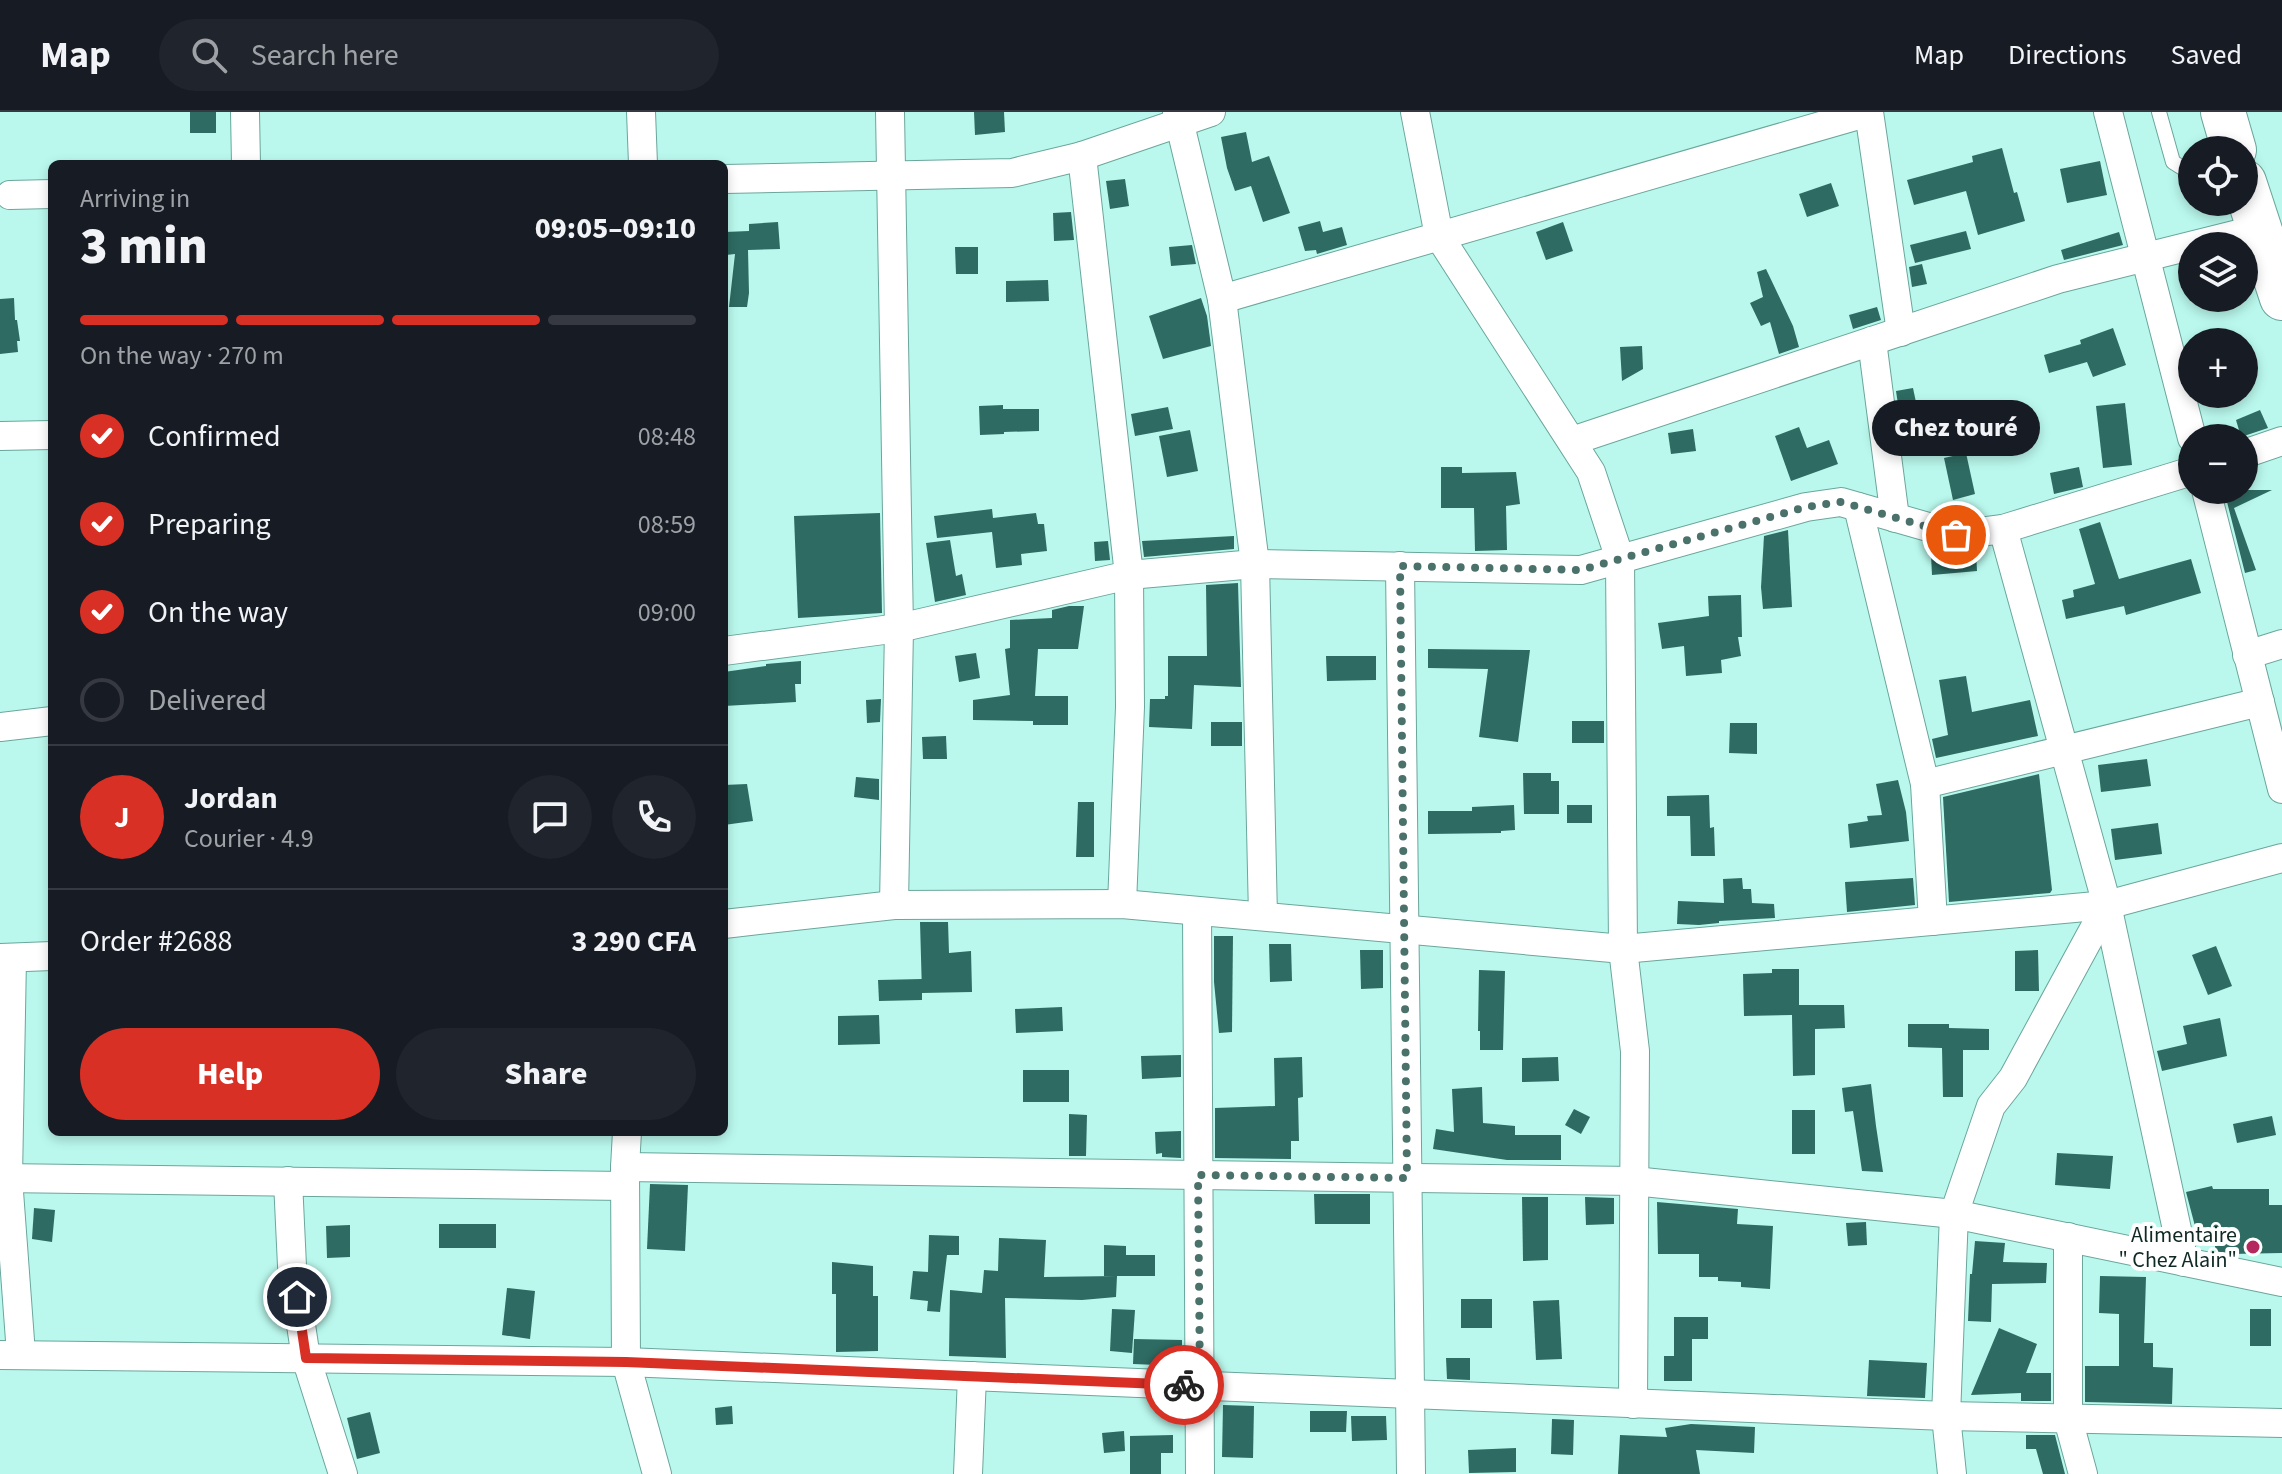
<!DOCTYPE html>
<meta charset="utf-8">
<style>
body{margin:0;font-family:"Source Sans 3",sans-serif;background:#20242c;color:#f1f3f6;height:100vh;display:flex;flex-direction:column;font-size:30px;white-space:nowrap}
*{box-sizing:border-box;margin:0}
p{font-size:26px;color:#9ea1a6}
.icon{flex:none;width:44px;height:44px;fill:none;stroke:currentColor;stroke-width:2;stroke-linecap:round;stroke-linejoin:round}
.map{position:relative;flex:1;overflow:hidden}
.panel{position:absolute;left:48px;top:48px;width:680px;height:976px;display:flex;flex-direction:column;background:#171b24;border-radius:12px;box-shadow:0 4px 12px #0003}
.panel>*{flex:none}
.controls{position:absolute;left:2178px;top:24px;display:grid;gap:16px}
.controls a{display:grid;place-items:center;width:80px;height:80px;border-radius:50%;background:#171b24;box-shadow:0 4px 12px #0003;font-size:40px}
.pin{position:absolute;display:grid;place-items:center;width:68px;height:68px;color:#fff;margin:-34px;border:4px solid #fff;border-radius:50%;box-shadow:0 2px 8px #0007}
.courier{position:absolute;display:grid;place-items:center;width:80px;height:80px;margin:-40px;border:6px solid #d93025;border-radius:50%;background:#fff;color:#222;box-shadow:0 2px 10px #0007}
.bubble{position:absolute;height:56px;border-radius:28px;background:#171b24;box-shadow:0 4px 12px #0003;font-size:26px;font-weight:800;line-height:56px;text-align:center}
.head em{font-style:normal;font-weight:800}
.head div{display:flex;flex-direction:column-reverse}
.head{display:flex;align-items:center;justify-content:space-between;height:136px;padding:0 32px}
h1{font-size:52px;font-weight:800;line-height:60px}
.bar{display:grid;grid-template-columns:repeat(4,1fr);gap:12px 8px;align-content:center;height:96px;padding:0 32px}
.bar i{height:10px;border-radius:6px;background:#363941}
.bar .current{background:#d93025}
.bar p{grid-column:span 4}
.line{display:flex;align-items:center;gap:20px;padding:0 32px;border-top:2px solid #363941}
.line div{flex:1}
.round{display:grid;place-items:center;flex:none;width:84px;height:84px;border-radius:42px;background:#20242c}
ol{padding:0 32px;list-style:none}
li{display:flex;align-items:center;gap:24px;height:88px}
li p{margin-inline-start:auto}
li .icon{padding:8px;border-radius:50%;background:#d93025;color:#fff;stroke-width:4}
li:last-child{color:#9ea1a6}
li i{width:44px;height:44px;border:4px solid #363941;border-radius:50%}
.button{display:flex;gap:16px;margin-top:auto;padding:16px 32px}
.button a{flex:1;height:92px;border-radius:48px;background:#d93025;color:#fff;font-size:32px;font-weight:800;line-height:92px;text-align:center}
.button a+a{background:#20242c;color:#f1f3f6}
header{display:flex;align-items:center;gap:48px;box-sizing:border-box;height:112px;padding:0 40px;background:#171b24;border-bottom:2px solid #363941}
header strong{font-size:38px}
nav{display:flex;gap:44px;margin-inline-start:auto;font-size:28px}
.search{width:560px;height:72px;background:#20242c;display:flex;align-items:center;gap:20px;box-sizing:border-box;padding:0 28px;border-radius:44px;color:#9ea1a6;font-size:30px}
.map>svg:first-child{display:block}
.building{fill:#2e6b62}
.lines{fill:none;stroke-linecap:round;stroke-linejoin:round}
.lane-casing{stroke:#6aa69c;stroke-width:16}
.street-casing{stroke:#6aa69c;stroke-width:30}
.highway-casing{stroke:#6aa69c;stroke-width:46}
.lane{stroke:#fff;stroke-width:14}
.street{stroke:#fff;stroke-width:28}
.highway{stroke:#fff;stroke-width:44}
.done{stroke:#4b716b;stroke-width:8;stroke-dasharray:0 14.4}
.route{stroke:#d93025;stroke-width:10}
.poi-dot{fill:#b5285f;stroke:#fff;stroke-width:3}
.labels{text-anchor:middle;stroke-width:8;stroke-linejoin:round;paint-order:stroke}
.poi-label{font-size:22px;fill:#0f2925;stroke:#fff;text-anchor:end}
</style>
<header>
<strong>Map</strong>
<div class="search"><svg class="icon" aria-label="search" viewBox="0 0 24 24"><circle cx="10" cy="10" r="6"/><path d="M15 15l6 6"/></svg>Search here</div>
<nav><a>Map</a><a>Directions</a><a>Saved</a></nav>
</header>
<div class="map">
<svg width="2282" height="1362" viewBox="0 0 2282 1362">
<rect width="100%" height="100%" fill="#baf8ed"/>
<g class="building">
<rect x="190" y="0" width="26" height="21"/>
<polygon points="974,0 1004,0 1005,20 975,23"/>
<polygon points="1246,20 1252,50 1269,44 1290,101 1263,110 1251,74 1235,79 1227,56 1221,25"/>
<polygon points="2002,36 2014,81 2017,80 2025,109 1978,123 1966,79 1914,93 1907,68 1973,50 1972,44"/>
<polygon points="2100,49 2107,83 2067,91 2060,57"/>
<polygon points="1125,67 1129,94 1110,97 1106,69"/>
<polygon points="1831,71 1839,94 1807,105 1799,82"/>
<polygon points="1071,100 1074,128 1054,129 1053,101"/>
<polygon points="1320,109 1323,120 1342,115 1347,133 1317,142 1316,138 1305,139 1298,115"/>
<polygon points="778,110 780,137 748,138 749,181 747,195 729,195 735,142 726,143 725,120 749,119 749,112"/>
<polygon points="1563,110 1573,139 1546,148 1536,120"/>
<polygon points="1966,119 1971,137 1915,151 1910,133"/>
<polygon points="2119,120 2123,133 2064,148 2061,138"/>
<polygon points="1192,133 1196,152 1171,154 1169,135"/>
<polygon points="955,135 978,135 978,162 956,162"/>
<polygon points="1922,152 1927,172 1912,175 1909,155"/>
<polygon points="1766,157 1793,214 1799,235 1779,242 1770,210 1761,214 1750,191 1763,185 1757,160"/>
<polygon points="1048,168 1049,189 1006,190 1006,169"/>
<polygon points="14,186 15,208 17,208 20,229 17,229 18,240 0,242 0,187"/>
<polygon points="1201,186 1207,204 1211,234 1163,247 1149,204"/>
<polygon points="1877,195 1881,208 1853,217 1849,203"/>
<polygon points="2113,216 2126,253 2093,265 2087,250 2049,261 2044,243 2081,232 2080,228"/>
<polygon points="1642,234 1643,257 1622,269 1620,235"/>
<polygon points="1913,276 1917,295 1899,299 1896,279"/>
<polygon points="2125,291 2132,353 2103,356 2096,294"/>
<polygon points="1003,293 1003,297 1039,297 1039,319 1004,320 1004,322 980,323 979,294"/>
<polygon points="1168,295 1173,317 1135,324 1131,302"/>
<polygon points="2260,298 2268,316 2241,325 2236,308"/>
<polygon points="1799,315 1807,336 1829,328 1838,352 1791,369 1775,324"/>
<polygon points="1693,317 1696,339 1671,342 1668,321"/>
<polygon points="1190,318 1198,359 1167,365 1159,324"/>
<polygon points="1966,341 1975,382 1953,388 1944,346"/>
<polygon points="1441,355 1462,355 1462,361 1516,360 1520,392 1506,394 1507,438 1475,439 1474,396 1441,396"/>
<polygon points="2079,355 2083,375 2054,382 2050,361"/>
<polygon points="2224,378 2272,378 2234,396 2256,458 2245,461"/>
<polygon points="992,397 993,406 1036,401 1038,412 1044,412 1047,439 1021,442 1022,453 996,456 992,420 937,426 934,404"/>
<polygon points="880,401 882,501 798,506 794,404"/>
<polygon points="2100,410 2119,467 2191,447 2201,481 2126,503 2124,494 2066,507 2062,488 2074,485 2073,478 2095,472 2079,417"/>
<polygon points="1788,418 1792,495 1763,497 1761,475 1764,424"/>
<polygon points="1234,424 1234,437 1144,445 1142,429"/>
<polygon points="950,428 956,464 962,462 966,483 935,490 926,431"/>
<polygon points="1108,429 1110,448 1095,449 1094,430"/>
<polygon points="1976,439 1977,459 1932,463 1931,443"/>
<polygon points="1238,471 1241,575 1194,573 1192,617 1149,615 1150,587 1165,587 1165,584 1168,584 1168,544 1207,544 1206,473"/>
<polygon points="1741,483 1742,525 1738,525 1741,544 1721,548 1722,561 1686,564 1684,534 1662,537 1658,511 1709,504 1708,484"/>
<polygon points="1069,494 1084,494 1078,537 1038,537 1035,584 1068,584 1068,613 1033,613 1033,609 973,608 973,588 1010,583 1005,537 1010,536 1010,508 1052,506 1052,498"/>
<polygon points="1428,537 1530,538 1518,630 1479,625 1488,557 1428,556"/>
<polygon points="976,541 980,566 959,570 955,544"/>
<polygon points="1326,544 1376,544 1376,568 1327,569"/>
<polygon points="801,549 801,572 795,572 796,590 724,594 724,560 766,554 766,552"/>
<polygon points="1966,564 1972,600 2030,588 2038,624 1936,646 1932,627 1948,623 1939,568"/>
<polygon points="881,587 880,610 867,611 866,588"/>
<rect x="1572" y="609" width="32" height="22"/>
<rect x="1211" y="610" width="31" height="24"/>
<polygon points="1730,611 1757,611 1757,642 1729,641"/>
<polygon points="946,624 947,647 923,647 922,625"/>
<polygon points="2147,647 2151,674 2101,680 2098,653"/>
<polygon points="1523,661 1551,661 1551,669 1559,669 1559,702 1524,702"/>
<polygon points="2039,662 2052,778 2050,781 1949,790 1943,685"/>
<polygon points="856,665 879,667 879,688 854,685"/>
<polygon points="1898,668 1906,700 1909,729 1850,736 1848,712 1868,709 1867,704 1882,703 1876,672"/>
<polygon points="747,672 753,709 724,713 724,673"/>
<polygon points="1709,683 1710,716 1714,715 1715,744 1691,744 1690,704 1667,704 1667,684"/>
<polygon points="1078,690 1094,690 1094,745 1076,745"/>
<polygon points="1514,693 1515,718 1501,719 1501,721 1428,722 1428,699 1472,699 1472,695"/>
<rect x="1567" y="693" width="25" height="18"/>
<polygon points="2158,711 2162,742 2115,748 2111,717"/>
<polygon points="1742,766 1743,777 1751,777 1752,791 1774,792 1775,806 1719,809 1719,811 1699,813 1677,812 1678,789 1724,791 1723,767"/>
<polygon points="1913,766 1915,793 1847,800 1845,770"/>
<polygon points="920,810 948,810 949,841 971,839 972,880 922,881"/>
<polygon points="1214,824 1233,824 1232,920 1219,921 1214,870"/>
<polygon points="1269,832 1291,832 1292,869 1270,870"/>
<polygon points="2216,834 2232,874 2208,883 2192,843"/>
<polygon points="1360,838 1383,838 1383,876 1361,877"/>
<polygon points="2038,838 2039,879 2015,879 2015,839"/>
<polygon points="1772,857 1799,857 1799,893 1844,893 1845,916 1815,917 1815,963 1793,964 1792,903 1744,904 1743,862 1772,861"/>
<polygon points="1479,858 1505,859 1503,938 1480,938 1480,919 1478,919"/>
<polygon points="922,867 922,888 879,889 878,868"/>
<polygon points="1062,895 1063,919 1016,921 1015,897"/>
<polygon points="879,903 880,932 838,933 838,904"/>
<polygon points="2220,906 2227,944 2162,959 2157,939 2187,932 2183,914"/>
<polygon points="1908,912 1949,912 1949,916 1989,917 1989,938 1963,938 1963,985 1943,985 1942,936 1908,935"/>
<polygon points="1181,943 1181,965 1142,967 1141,944"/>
<polygon points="1302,945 1303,985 1298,986 1299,1029 1291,1029 1291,1047 1215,1046 1215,996 1275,994 1274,946"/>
<polygon points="1558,945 1559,969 1522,970 1522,946"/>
<rect x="1023" y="958" width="46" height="32"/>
<polygon points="1871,972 1876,1014 1883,1060 1862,1059 1853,999 1845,1000 1842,976"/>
<polygon points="1482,975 1483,1011 1515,1014 1515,1023 1561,1023 1561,1048 1507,1048 1433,1037 1436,1017 1454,1020 1452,977"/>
<polygon points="1574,997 1590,1005 1581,1022 1565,1013"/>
<rect x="1792" y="998" width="23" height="44"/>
<polygon points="1069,1002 1087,1003 1086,1044 1069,1044"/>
<polygon points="2272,1004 2276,1023 2237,1031 2233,1012"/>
<polygon points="1181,1019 1181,1046 1162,1045 1162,1041 1156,1042 1155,1020"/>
<polygon points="2057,1041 2113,1044 2110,1077 2055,1073"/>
<polygon points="650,1072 688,1073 685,1139 647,1137"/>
<polygon points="2212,1074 2213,1077 2269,1077 2269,1093 2282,1093 2282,1141 2230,1142 2215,1139 2215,1129 2200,1133 2186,1080"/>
<polygon points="1314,1082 1370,1082 1370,1112 1315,1112"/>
<polygon points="1522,1085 1548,1085 1548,1148 1523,1149"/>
<polygon points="1585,1085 1614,1086 1614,1112 1586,1113"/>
<polygon points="1657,1090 1738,1097 1737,1112 1773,1114 1770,1177 1741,1175 1741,1170 1718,1169 1718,1165 1699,1165 1699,1142 1658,1142"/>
<polygon points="34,1096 55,1098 52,1130 32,1127"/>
<polygon points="1866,1110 1867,1133 1848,1134 1846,1111"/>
<rect x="439" y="1112" width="57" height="24"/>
<polygon points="350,1113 350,1145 327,1146 326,1114"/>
<polygon points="929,1123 959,1124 959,1143 947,1143 940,1200 927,1199 928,1189 910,1187 913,1159 928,1160"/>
<polygon points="999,1126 1046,1128 1044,1165 1117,1164 1116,1185 1082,1188 1005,1186 1006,1246 949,1244 950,1178 982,1181 984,1158 998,1159"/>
<polygon points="1975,1129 2005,1131 2003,1150 2047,1151 2046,1171 1992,1172 1991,1210 1968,1209 1970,1162 1972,1162"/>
<polygon points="1104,1133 1126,1134 1126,1143 1155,1143 1155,1164 1104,1164"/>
<polygon points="832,1150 873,1154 873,1184 878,1184 878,1239 836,1240 836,1182 832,1182"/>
<polygon points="2100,1164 2146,1165 2144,1231 2153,1231 2153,1255 2173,1256 2172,1292 2085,1290 2085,1254 2119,1254 2119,1202 2099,1201"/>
<polygon points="507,1176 535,1179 530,1227 502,1223"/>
<rect x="1461" y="1187" width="31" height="29"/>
<polygon points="1559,1188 1562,1247 1536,1248 1533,1189"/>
<polygon points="1112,1197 1135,1198 1132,1241 1110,1239"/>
<rect x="2250" y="1197" width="21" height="37"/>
<polygon points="1674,1205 1708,1205 1708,1227 1692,1227 1692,1269 1664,1269 1664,1244 1674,1244"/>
<polygon points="1999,1216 2037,1232 2026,1261 2051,1261 2051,1289 2021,1289 2021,1281 1971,1283"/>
<polygon points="1134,1227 1182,1228 1182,1254 1133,1252"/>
<polygon points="1446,1246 1470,1246 1470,1268 1447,1267"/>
<polygon points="1869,1248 1927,1251 1925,1286 1867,1284"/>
<polygon points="1223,1293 1254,1294 1253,1346 1222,1345"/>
<polygon points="732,1294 733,1312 716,1313 715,1296"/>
<polygon points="1310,1299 1347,1299 1346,1320 1310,1320"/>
<polygon points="370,1300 380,1341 357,1347 347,1306"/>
<polygon points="1351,1304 1386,1304 1387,1328 1352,1329"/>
<polygon points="1552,1307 1574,1308 1573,1343 1551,1342"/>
<polygon points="1691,1312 1755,1315 1754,1341 1696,1338 1700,1362 1618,1362 1620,1323 1667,1325 1665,1316"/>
<polygon points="1124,1319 1125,1339 1104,1341 1102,1321"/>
<polygon points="1173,1323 1173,1341 1161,1341 1161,1362 1130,1362 1130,1324"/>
<polygon points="2026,1323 2055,1323 2065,1362 2043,1362 2036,1337 2026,1337"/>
<polygon points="1516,1336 1516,1360 1469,1361 1468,1338"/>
</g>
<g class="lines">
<g class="lane-casing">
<polyline id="lane" points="2159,0 2173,50 2192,62"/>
</g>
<g class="street-casing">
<g id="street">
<polyline points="245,0 246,52"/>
<polyline points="641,0 643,52"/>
<polyline points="890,0 899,516 894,793"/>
<polyline points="1177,0 1222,187 1255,452 1263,804"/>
<polyline points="1415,0 1439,124 1591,360 1620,447 1623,837 1635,939 1633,1292"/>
<polyline points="1869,0 1901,220"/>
<polyline points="2108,0 2192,326"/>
<polyline points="1082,44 1129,463 1130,595 1122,792"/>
<polyline points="724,67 1012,61 1082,44 1211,0"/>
<polyline points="10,83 52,82"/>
<polyline points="1222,187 1869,0"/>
<polyline points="1872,229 1895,406"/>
<polyline points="0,324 52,323"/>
<polyline points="1572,329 2058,167 2258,117"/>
<polyline points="2244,342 2282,329"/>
<polyline points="2206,378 2282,677"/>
<polyline points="1858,395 1925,672 1933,809"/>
<polyline points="2003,417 2107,793 2184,1150"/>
<polyline points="1400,454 1411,1362"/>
<polyline points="724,539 899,516 1129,463 1255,452 1581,458 1806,395 1841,390 1956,423 2003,417 2192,359"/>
<polyline points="2247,543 2282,532"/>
<polyline points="0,615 52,609"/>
<polyline points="1925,672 2260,590"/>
<polyline points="1197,799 1200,1362"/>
<polyline points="724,812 894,793 1122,792 1623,837 2107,793 2282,746"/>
<polyline points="0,846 52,844"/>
<polyline points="12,846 8,1066 21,1242"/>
<polyline points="627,1020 625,1055 626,1250 657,1362"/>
<polyline points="625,1055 1634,1069 1954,1102 2282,1170"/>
<polyline points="0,1066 625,1074"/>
<polyline points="288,1069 292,1154 306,1246 343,1362"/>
<polyline points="2068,1125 2068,1307 2083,1362"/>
<polyline points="0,1243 626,1250 1946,1304 2282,1311"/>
<polyline points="968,1362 972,1264"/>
<polyline points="1952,1362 1946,1304 1954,1102 1991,994 2013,966 2107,793"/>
</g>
</g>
<g class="highway-casing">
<g id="highway">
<polyline points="2223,0 2234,38"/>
<polyline points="2244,70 2282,186"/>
</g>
</g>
<use href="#lane" class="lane"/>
<use href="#street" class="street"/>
<use href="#highway" class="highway"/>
</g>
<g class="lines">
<polyline class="done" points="1184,1273 1200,1274 1198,1063 1407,1066 1400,454 1581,458 1806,395 1841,390 1956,423"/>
<polyline class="route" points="297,1185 306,1246 626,1250 1184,1273"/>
</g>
<circle class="poi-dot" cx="2253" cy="1135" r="8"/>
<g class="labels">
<g class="poi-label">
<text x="2237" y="1130">Alimentaire<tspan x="2237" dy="25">" Chez Alain"</tspan></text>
</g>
</g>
</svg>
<div class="controls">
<a><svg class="icon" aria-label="locate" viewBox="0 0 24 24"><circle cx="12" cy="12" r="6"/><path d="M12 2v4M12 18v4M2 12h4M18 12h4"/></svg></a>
<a><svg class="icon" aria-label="layers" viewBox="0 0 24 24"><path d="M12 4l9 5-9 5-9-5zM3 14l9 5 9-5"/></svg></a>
<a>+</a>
<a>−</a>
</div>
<div class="pin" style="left:1956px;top:423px;background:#ea580c"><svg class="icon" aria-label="bag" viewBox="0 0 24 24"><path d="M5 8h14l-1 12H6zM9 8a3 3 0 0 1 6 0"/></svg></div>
<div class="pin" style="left:297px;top:1185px;background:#1f2937"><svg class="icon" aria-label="home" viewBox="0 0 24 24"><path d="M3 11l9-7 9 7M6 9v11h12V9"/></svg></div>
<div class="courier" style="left:1184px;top:1273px"><svg class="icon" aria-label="bike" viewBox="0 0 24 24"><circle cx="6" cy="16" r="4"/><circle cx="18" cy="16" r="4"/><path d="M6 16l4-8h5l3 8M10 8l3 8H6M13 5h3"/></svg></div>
<div class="bubble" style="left:1872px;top:288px;width:168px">Chez touré</div>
<section class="panel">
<div class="head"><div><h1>3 min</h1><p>Arriving in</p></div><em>09:05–09:10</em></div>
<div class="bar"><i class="current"></i><i class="current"></i><i class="current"></i><i></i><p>On the way · 270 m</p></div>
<ol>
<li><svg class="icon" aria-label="check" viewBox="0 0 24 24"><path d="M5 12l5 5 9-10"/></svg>Confirmed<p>08:48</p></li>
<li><svg class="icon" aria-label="check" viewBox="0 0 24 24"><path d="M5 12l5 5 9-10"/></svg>Preparing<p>08:59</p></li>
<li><svg class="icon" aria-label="check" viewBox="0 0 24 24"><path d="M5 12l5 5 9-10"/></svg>On the way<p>09:00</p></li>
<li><i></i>Delivered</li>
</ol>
<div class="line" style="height:144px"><b class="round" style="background:#d93025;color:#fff">J</b><div><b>Jordan</b><p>Courier · 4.9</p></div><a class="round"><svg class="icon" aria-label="chat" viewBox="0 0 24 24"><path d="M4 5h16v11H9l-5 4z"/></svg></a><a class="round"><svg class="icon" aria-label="phone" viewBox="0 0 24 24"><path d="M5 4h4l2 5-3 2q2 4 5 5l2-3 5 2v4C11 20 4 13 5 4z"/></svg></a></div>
<div class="line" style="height:104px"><div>Order #2688</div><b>3 290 CFA</b></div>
<div class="button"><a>Help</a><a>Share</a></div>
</section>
</div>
